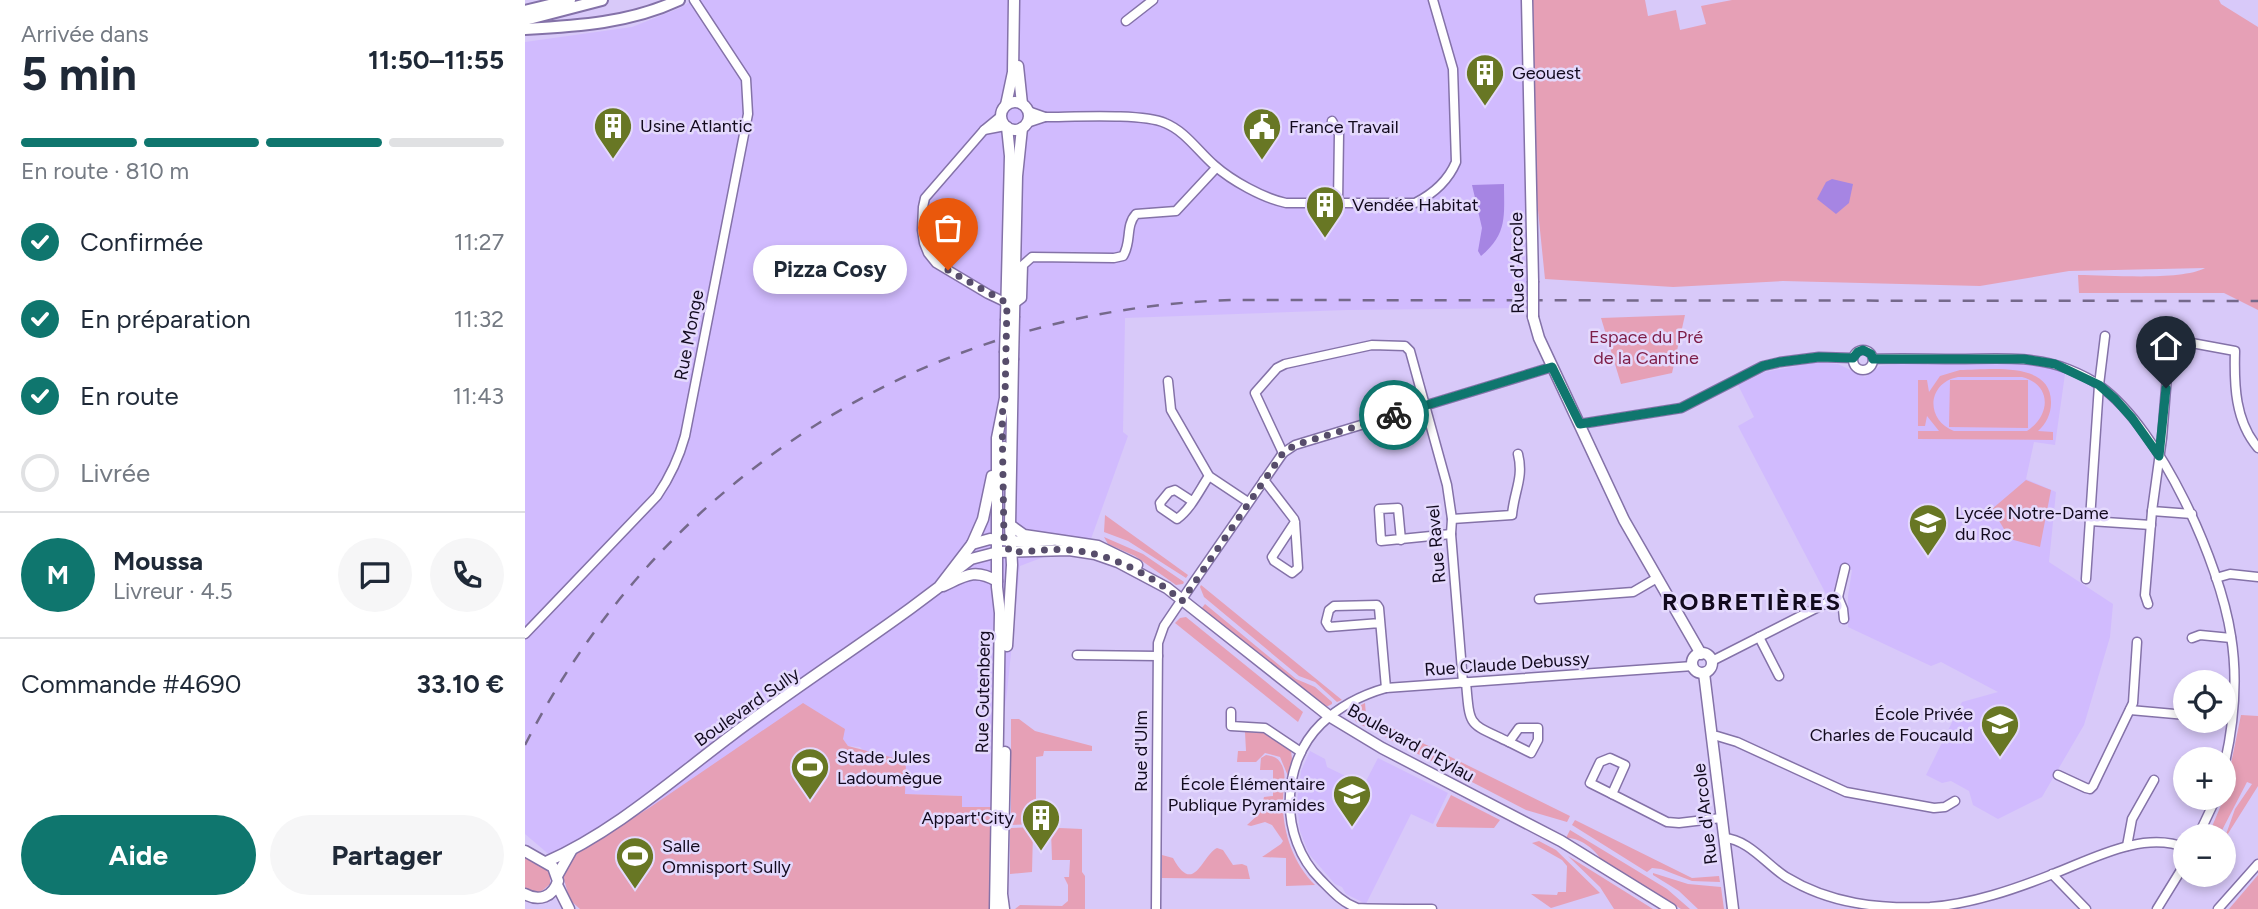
<!DOCTYPE html>
<html lang="fr">
<meta charset="utf-8">
<style>
body{margin:0;font-family:Figtree,sans-serif;background:#f6f6f7;color:#1f2937;height:100vh;display:flex;flex-direction:column;font-size:26px;white-space:nowrap}
*{box-sizing:border-box;margin:0}
p{font-size:23px;color:#747a83}
.icon{flex:none;width:38px;height:38px;fill:none;stroke:currentColor;stroke-width:2;stroke-linecap:round;stroke-linejoin:round}
.map{position:relative;flex:1;overflow:hidden}
.panel{display:flex;flex-direction:column;background:#fff;width:525px}
.panel>*{flex:none}
.tools{position:absolute;left:1648px;top:670px;display:grid;gap:14px}
.tools a{display:grid;place-items:center;width:63px;height:63px;border-radius:50%;background:#fff;box-shadow:0 4px 10px #0003;font-size:35px}
.pin{position:absolute;display:grid;place-items:center;width:60px;height:60px;color:#fff;margin:-72px -30px;border-radius:50% 50% 50% 0;rotate:-45deg;box-shadow:0 0 7px #0007}
.pin .icon{rotate:45deg}
.courier{position:absolute;display:grid;place-items:center;width:70px;height:70px;margin:-35px;border:5px solid #0f766e;border-radius:50%;background:#fff;color:#222;box-shadow:0 2px 9px #0007}
.bubble{position:absolute;height:49px;border-radius:24px;background:#fff;box-shadow:0 4px 10px #0003;font-size:23px;font-weight:700;line-height:49px;text-align:center}
.overview em{font-style:normal;font-weight:700}
.overview div{display:flex;flex-direction:column-reverse}
.overview{display:flex;align-items:center;justify-content:space-between;height:119px;padding:0 21px}
h1{font-size:46px;font-weight:700;line-height:52px}
.bar{display:grid;grid-template-columns:repeat(4,1fr);gap:10px 7px;align-content:center;height:84px;padding:0 21px}
.bar i{height:9px;border-radius:5px;background:#e0e1e3}
.bar .on{background:#0f766e}
.bar p{grid-column:span 4}
.line{display:flex;align-items:center;gap:18px;padding:0 21px;border-top:2px solid #e0e1e3}
.line div{flex:1}
.round{display:grid;place-items:center;flex:none;width:74px;height:74px;border-radius:37px;background:#f6f6f7}
ol{padding:0 21px;list-style:none}
li{display:flex;align-items:center;gap:21px;height:77px}
li p{margin-inline-start:auto}
li .icon{padding:7px;border-radius:50%;background:#0f766e;color:#fff;stroke-width:4}
li:last-child{color:#747a83}
li i{width:38px;height:38px;border:4px solid #e0e1e3;border-radius:50%}
.primary-button{display:flex;gap:14px;margin-top:auto;padding:14px 21px}
.primary-button a{flex:1;height:80px;border-radius:42px;background:#0f766e;color:#fff;font-size:28px;font-weight:700;line-height:80px;text-align:center}
.primary-button a+a{background:#f6f6f7;color:#1f2937}
main{display:flex;flex:1;min-height:0}
.map>svg:first-child{display:block}
.built{fill:#d1bbfe}
.green{fill:#e6a0b6;fill-rule:evenodd}
.water{fill:#a685e3}
.lines{fill:none;stroke-linecap:round;stroke-linejoin:round}
.minor-casing{stroke:#8472a8;stroke-width:11}
.major-casing{stroke:#8472a8;stroke-width:13}
.highway-casing{stroke:#8472a8;stroke-width:14}
.minor{stroke:#fff;stroke-width:8}
.major{stroke:#fff;stroke-width:10}
.highway{stroke:#fff;stroke-width:10}
.rail{stroke:#75698b;stroke-width:2.5;stroke-dasharray:12 12;stroke-linecap:butt}
.major-bridge-casing{stroke:#8472a8;stroke-width:13;stroke-linecap:butt}
.major-bridge{stroke:#fff;stroke-width:10}
.done{stroke:#574d6b;stroke-width:7;stroke-dasharray:0 12.6}
.route{stroke:#0f766e;stroke-width:9}
.labels{text-anchor:middle;stroke-width:5;stroke-linejoin:round;paint-order:stroke}
.poi-label{font-size:18px;fill:#120a1e;stroke:#e4d9fd;text-anchor:start}
.street-label{font-size:18px;fill:#120a1e;stroke:#e4d9fd}
.park-label{font-size:18px;fill:#7d1d47;stroke:#e4d9fd}
.district-label{font-size:24px;font-weight:bold;letter-spacing:2px;fill:#120a1e;stroke:#e4d9fd}
</style>
<main>
<section class="panel">
<div class="overview"><div><h1>5 min</h1><p>Arrivée dans</p></div><em>11:50–11:55</em></div>
<div class="bar"><i class="on"></i><i class="on"></i><i class="on"></i><i></i><p>En route · 810 m</p></div>
<ol>
<li><svg class="icon" aria-label="check" viewBox="0 0 24 24"><path d="M5 12l5 5 9-10"/></svg>Confirmée<p>11:27</p></li>
<li><svg class="icon" aria-label="check" viewBox="0 0 24 24"><path d="M5 12l5 5 9-10"/></svg>En préparation<p>11:32</p></li>
<li><svg class="icon" aria-label="check" viewBox="0 0 24 24"><path d="M5 12l5 5 9-10"/></svg>En route<p>11:43</p></li>
<li><i></i>Livrée</li>
</ol>
<div class="line" style="height:126px"><b class="round" style="background:#0f766e;color:#fff">M</b><div><b>Moussa</b><p>Livreur · 4.5</p></div><a class="round"><svg class="icon" aria-label="chat" viewBox="0 0 24 24"><path d="M4 5h16v11H9l-5 4z"/></svg></a><a class="round"><svg class="icon" aria-label="phone" viewBox="0 0 24 24"><path d="M5 4h4l2 5-3 2q2 4 5 5l2-3 5 2v4C11 20 4 13 5 4z"/></svg></a></div>
<div class="line" style="height:91px"><div>Commande #4690</div><b>33.10 €</b></div>
<div class="primary-button"><a>Aide</a><a>Partager</a></div>
</section>
<div class="map">
<svg width="1733" height="909" viewBox="0 0 1733 909">
<rect width="100%" height="100%" fill="#d8c9f9"/>
<g class="built">
<polygon points="168,0 1007,0 1002,308 822,310 600,318 598,432 603,436 566,539 495,566 482,692 467,807 436,807 436,796 380,794 335,747 323,746 318,739 124,808 34,863 0,834 0,42 107,27 155,8"/>
<polygon points="1292,362 1313,364 1340,377 1355,366 1378,363 1401,363 1402,365 1406,363 1495,363 1522,367 1540,374 1530,445 1509,442 1501,479 1531,492 1524,562 1588,604 1585,637 1559,725 1517,797 1473,819 1448,805 1444,791 1426,781 1417,783 1401,775 1437,702 1473,692 1416,662 1406,666 1323,627 1323,596 1327,570 1315,567 1308,592 1301,594 1213,426 1229,417 1213,385 1240,372"/>
<polygon points="785,751 800,759 802,767 839,785 853,758 923,793 908,824 886,814 841,904 821,894 817,887 810,884 784,854 775,831 772,802 776,771"/>
</g>
<g class="green">
<path d="M 1007,0 L 1120,0 L 1123,16 L 1151,10 L 1155,30 L 1181,24 L 1176,6 L 1207,0 L 1694,0 L 1696,4 L 1733,27 L 1733,310 L 1699,293 L 1554,293 L 1553,275 C 1584,275 1656,281 1680,268 L 1544,271 L 1455,286 L 1258,281 L 1148,287 L 1020,279 L 1005,132 Z"/>
<polygon points="1160,315 1147,373 1096,384 1076,318"/>
<path d="M 1435,370 C 1463,370 1527,360 1526,403 C 1526,414 1521,424 1513,431 L 1528,432 L 1528,440 L 1393,439 L 1393,431 L 1414,431 L 1402,416 L 1400,426 L 1393,426 L 1393,380 L 1402,380 L 1404,392 L 1415,376 ZM 1433,377 L 1497,377 C 1527,385 1526,415 1502,431 L 1429,431 C 1400,420 1402,383 1433,377 Z"/>
<polygon points="1425,380 1503,380 1503,428 1424,427"/>
<polygon points="1501,480 1526,490 1515,547 1485,539 1467,509"/>
<polygon points="580,515 663,575 661,578 603,541 579,532"/>
<polygon points="579,537 618,554 659,582 658,584 651,585 610,556 583,544"/>
<polygon points="676,585 817,700 812,702 790,682 774,676 679,597 675,587"/>
<polygon points="680,604 771,679 790,687 807,702 807,704 801,707 785,696 676,609"/>
<polygon points="661,617 778,712 773,722 650,623 655,618"/>
<polygon points="278,703 320,729 318,739 323,746 381,761 380,794 437,796 437,807 467,807 464,909 55,909 45,900 34,863 124,808"/>
<polygon points="840,703 841,715 1045,816 1042,822 1001,810 831,722 826,710"/>
<polygon points="1716,715 1733,716 1733,786 1699,840 1710,809 1727,784 1722,782 1694,836 1683,836 1699,798"/>
<polygon points="486,719 494,719 510,731 567,746 567,751 519,751 518,756 511,757 511,824 486,825"/>
<polygon points="720,732 742,733 766,750 767,759 763,776 755,757 740,753 731,762 712,762 713,751 721,751"/>
<path d="M 741,755 C 746,756 752,757 755,762 C 763,773 758,787 758,800 C 757,831 768,863 790,885 L 761,886 L 761,858 L 737,857 L 756,844 L 758,841 L 747,825 L 740,822 L 726,826 L 722,825 L 735,813 L 739,797 L 748,796 L 748,770 L 735,770 L 736,758 Z"/>
<polygon points="926,795 975,820 969,828 912,827 911,825"/>
<polygon points="1050,820 1167,878 1194,876 1195,882 1167,881 1136,869 1127,868 1122,872 1047,825"/>
<polygon points="512,827 557,829 557,872 560,876 560,909 490,909 495,905 537,906 543,901 543,885 539,877 544,877 545,860 527,860 526,831 508,831 507,872 485,874 485,828"/>
<path d="M 1045,830 L 1142,889 L 1165,909 L 1156,909 L 1075,858 C 1069,848 1053,837 1041,838 Z"/>
<polygon points="1014,841 1031,850 1075,893 1026,908 1006,894 1032,895 1033,892 1041,892 1042,866 1037,860 1007,843"/>
<path d="M 692,848 L 698,850 L 708,865 L 717,864 L 722,866 L 725,879 L 637,878 L 637,855 L 648,858 C 669,897 677,855 692,848 Z"/>
<polygon points="0,854 25,871 25,884 18,890 11,894 0,888"/>
<polygon points="1043,856 1128,909 1089,909 1075,887"/>
<polygon points="1128,873 1163,884 1196,887 1199,909 1173,909 1154,891 1128,875"/>
<polygon points="1733,875 1733,909 1704,909"/>
</g>
<g class="water">
<polygon points="1307,179 1328,184 1324,203 1311,214 1292,199 1301,182"/>
<path d="M 979,184 C 979,215 983,234 956,256 L 953,251 L 957,228 L 947,185 Z"/>
</g>
<g class="lines">
<g class="minor-casing">
<g id="minor">
<polyline points="601,21 628,0"/>
<polyline points="476,116 459,130 480,126"/>
<path d="M 520,117 C 548,117 617,113 640,123 C 660,131 673,151 689,165 C 707,181 738,198 761,203 L 890,203 C 908,194 923,181 931,162 L 928,69 L 908,0"/>
<polyline points="807,121 814,134 813,203"/>
<polyline points="502,123 520,117 503,111"/>
<polyline points="459,130 400,198 398,207 397,230 399,243 403,253 411,263 463,294 482,303"/>
<path d="M 489,304 L 497,298 L 498,265 L 507,257 L 589,258 L 598,256 C 607,242 600,226 611,214 L 651,211 L 691,168"/>
<circle cx="1338" cy="360" r="10"/>
<path d="M 1348,359 C 1376,358 1404,359 1432,359 C 1468,359 1509,355 1543,369 C 1553,373 1566,379 1575,386 C 1636,430 1695,563 1706,636 C 1713,679 1709,724 1699,767"/>
<polyline points="643,381 646,410 684,476 723,502"/>
<polyline points="1055,424 1156,408 1238,366 1255,362 1294,357 1328,358"/>
<polyline points="758,453 730,393 752,368 760,364 847,345 880,346 885,351 922,485 927,519 926,534 938,683"/>
<polyline points="739,480 769,519 770,522 773,568 767,573 749,561 747,557 770,522"/>
<path d="M 667,501 L 650,490 L 644,492 L 635,503 L 636,508 L 652,519 C 666,509 675,489 684,476"/>
<path d="M 1667,514 L 1627,511 L 1637,438 L 1645,339 L 1710,351 C 1709,385 1710,421 1733,448"/>
<path d="M 927,519 L 987,515 C 989,491 999,478 993,454"/>
<polyline points="1565,521 1626,525"/>
<polyline points="876,540 873,508 854,509 856,541 926,534"/>
<polyline points="1691,578 1705,574 1733,577"/>
<polyline points="1561,579 1574,385 1580,336"/>
<polyline points="1313,597 1320,568"/>
<polyline points="1014,599 1108,592 1132,578"/>
<polyline points="1623,604 1620,595 1627,511"/>
<polyline points="855,623 804,627 801,622 804,610 809,606 852,605 854,608 861,688"/>
<path d="M 0,634 L 132,496 C 145,477 154,458 160,436 L 223,114 L 221,79 L 169,0"/>
<polyline points="1234,637 1254,676"/>
<polyline points="1667,638 1675,635 1706,638"/>
<polyline points="552,655 633,656"/>
<polyline points="1187,661 1313,597 1318,609 1319,619"/>
<path d="M 941,682 C 945,729 943,722 984,742"/>
<polyline points="1605,710 1661,715"/>
<polyline points="706,712 706,726 740,728 776,752"/>
<polygon points="994,728 1013,728 1013,740 1006,753 984,742"/>
<polyline points="1187,736 1192,736 1212,742 1321,792 1409,808 1420,807 1430,801"/>
<polygon points="1085,758 1100,765 1087,794 1065,783 1075,762"/>
<polyline points="1533,775 1561,788 1565,789 1568,786 1608,703 1612,642"/>
<polyline points="1087,794 1142,822 1154,823 1196,818"/>
<polyline points="1673,836 1691,798"/>
<path d="M 1199,838 C 1223,839 1242,865 1261,877 C 1305,904 1354,909 1405,907 C 1447,904 1490,889 1528,874 C 1567,859 1619,830 1661,848"/>
<polyline points="1602,846 1607,819 1629,780"/>
<polyline points="1527,874 1561,909"/>
<polyline points="631,909 633,643 639,626 666,586 758,453 770,445 1027,367"/>
<path d="M 907,909 C 888,909 848,909 832,908 C 816,902 806,890 795,879 C 754,838 755,764 796,724 C 815,706 836,695 861,688 L 1168,666"/>
<polyline points="1632,909 1661,862"/>
<polyline points="1693,909 1733,864"/>
</g>
</g>
<g class="major-casing">
<g id="major">
<polyline points="1002,0 1008,281"/>
<polyline points="493,66 497,104"/>
<circle cx="490" cy="116" r="14"/>
<polyline points="481,105 488,72 489,0"/>
<polyline points="489,316 492,176 497,128"/>
<polyline points="1008,317 1014,338 1099,520 1176,654"/>
<polyline points="481,319 485,156 482,127"/>
<polyline points="479,447 479,481"/>
<polyline points="485,525 499,535 573,546 612,565"/>
<polyline points="447,544 458,519 467,476"/>
<polyline points="425,575 446,559 473,552 544,550 570,554 593,562 642,588 804,716 857,748 1036,841 1146,909"/>
<path d="M 418,586 C 440,576 449,568 472,581"/>
<polyline points="482,646 487,565 485,525 488,360"/>
<circle cx="1177" cy="663" r="10"/>
<polyline points="1179,673 1208,909"/>
<path d="M 0,851 L 28,867 L 33,881 C 28,897 14,902 0,894"/>
<path d="M 21,862 C 89,832 147,780 207,735 C 265,691 327,651 386,608 L 414,587 L 447,544 L 465,539 L 500,542 L 527,540"/>
<polyline points="32,876 46,851"/>
<polyline points="32,885 44,909"/>
<polyline points="470,909 475,613 472,587 472,438 480,398 480,353"/>
<polyline points="479,909 477,894 480,752"/>
</g>
</g>
<g class="highway-casing">
<g id="highway">
<polyline points="0,11 45,0"/>
<polyline points="0,20 77,0"/>
<path d="M 0,29 C 53,26 105,23 154,0"/>
</g>
</g>
<use href="#minor" class="minor"/>
<use href="#major" class="major"/>
<use href="#highway" class="highway"/>
<path class="rail" d="M 0,745 C 138,474 405,309 707,300 L 1733,301"/>
<g class="major-bridge-casing">
<g id="major-bridge">
<polyline points="1008,317 1008,281"/>
<polyline points="480,353 481,319"/>
<polyline points="488,360 489,316"/>
</g>
</g>
<use href="#major-bridge" class="major-bridge"/>
</g>
<g class="lines">
<path class="done" d="M 423,270 L 482,303 L 480,398 L 477,415 L 479,540 L 485,552 C 505,552 525,548 545,550 C 585,553 627,575 657,601 L 758,453 L 770,445 L 869,415"/>
<polyline class="route" points="869,415 1027,367 1055,424 1156,408 1238,366 1255,362 1294,357 1328,358 1333,352 1338,350 1346,354 1348,359 1499,359 1530,364 1574,385 1590,399 1607,418 1634,456 1641,388"/>
</g>
<defs>
<g id="building-pin" transform="scale(2.0125)"><path d="M0 17L-7.5 6A9.5 9.5 0 1 1 7.5 6Z" fill="#687724" stroke="#e4d9fd"/><path d="M-4-6H4V6H1V3H-1V6H-4ZM-2.5-4.3h1.7v1.8h-1.7ZM.8-4.3h1.7v1.8H.8ZM-2.5-1h1.7V.8h-1.7ZM.8-1h1.7V.8H.8Z" fill="#fff"/></g>
<g id="civic-pin" transform="scale(2.0125)"><path d="M0 17L-7.5 6A9.5 9.5 0 1 1 7.5 6Z" fill="#687724" stroke="#e4d9fd"/><path d="M-.6-6.5H3V-4.5H.6V-3L4-1V1h2V6H-6V1h2V-1L-.6-3ZM-1.2 2.5V6h2.4V2.5Z" fill="#fff"/></g>
<g id="school-pin" transform="scale(2.0125)"><path d="M0 17L-7.5 6A9.5 9.5 0 1 1 7.5 6Z" fill="#687724" stroke="#e4d9fd"/><path d="M0-5L7-2L0 1L-7-2ZM-4 1L0 2.5L4 1V4Q0 6-4 4Z" fill="#fff"/></g>
<g id="stadium-pin" transform="scale(2.0125)"><path d="M0 17L-7.5 6A9.5 9.5 0 1 1 7.5 6Z" fill="#687724" stroke="#e4d9fd"/><path d="M0-5a6.5 5 0 1 0 0 10a6.5 5 0 1 0 0-10ZM-3.5-1.8h7v3.6h-7Z" fill="#fff"/></g>
</defs>
<g fill-rule="evenodd">
<use href="#building-pin" x="960" y="73"/>
<use href="#building-pin" x="88" y="126"/>
<use href="#civic-pin" x="737" y="127"/>
<use href="#building-pin" x="800" y="205"/>
<use href="#school-pin" x="1403" y="523"/>
<use href="#school-pin" x="1475" y="724"/>
<use href="#stadium-pin" x="285" y="767"/>
<use href="#school-pin" x="827" y="794"/>
<use href="#building-pin" x="516" y="818"/>
<use href="#stadium-pin" x="110" y="856"/>
</g>
<g class="labels">
<g class="poi-label">
<text x="987" y="79">Geouest</text>
<text x="115" y="132">Usine Atlantic</text>
<text x="764" y="133">France Travail</text>
<text x="827" y="211">Vendée Habitat</text>
<text x="1430" y="519">Lycée Notre-Dame<tspan x="1430" dy="21">du Roc</tspan></text>
<text x="1448" y="720" text-anchor="end">École Privée<tspan x="1448" dy="21">Charles de Foucauld</tspan></text>
<text x="312" y="763">Stade Jules<tspan x="312" dy="21">Ladoumègue</tspan></text>
<text x="800" y="790" text-anchor="end">École Élémentaire<tspan x="800" dy="21">Publique Pyramides</tspan></text>
<text x="489" y="824" text-anchor="end">Appart'City</text>
<text x="137" y="852">Salle<tspan x="137" dy="21">Omnisport Sully</tspan></text>
</g>
<g class="street-label">
<text transform="translate(992 263) rotate(-91)" y="6">Rue d'Arcole</text>
<text transform="translate(164 335) rotate(-79)" y="6">Rue Monge</text>
<text transform="translate(911 544) rotate(-95)" y="6">Rue Ravel</text>
<text transform="translate(982 664) rotate(-4)" y="6">Rue Claude Debussy</text>
<text transform="translate(458 692) rotate(-89)" y="6">Rue Gutenberg</text>
<text transform="translate(222 707) rotate(-35)" y="6">Boulevard Sully</text>
<text transform="translate(886 743) rotate(29)" y="6">Boulevard d'Eylau</text>
<text transform="translate(616 751) rotate(-90)" y="6">Rue d'Ulm</text>
<text transform="translate(1180 814) rotate(-97)" y="6">Rue d'Arcole</text>
</g>
<g class="park-label">
<text x="1121" y="343">Espace du Pré<tspan x="1121" dy="21">de la Cantine</tspan></text>
</g>
<g class="district-label">
<text x="1227" y="610">ROBRETIÈRES</text>
</g>
</g>
</svg>
<div class="tools">
<a><svg class="icon" aria-label="locate" viewBox="0 0 24 24"><circle cx="12" cy="12" r="6"/><path d="M12 2v4M12 18v4M2 12h4M18 12h4"/></svg></a>
<a>+</a>
<a>−</a>
</div>
<div class="pin" style="left:423px;top:270px;background:#ea580c"><svg class="icon" aria-label="bag" viewBox="0 0 24 24"><path d="M5 8h14l-1 12H6zM9 8a3 3 0 0 1 6 0"/></svg></div>
<div class="pin" style="left:1641px;top:388px;background:#1f2937"><svg class="icon" aria-label="home" viewBox="0 0 24 24"><path d="M3 11l9-7 9 7M6 9v11h12V9"/></svg></div>
<div class="courier" style="left:869px;top:415px"><svg class="icon" aria-label="bike" viewBox="0 0 24 24"><circle cx="6" cy="16" r="4"/><circle cx="18" cy="16" r="4"/><path d="M6 16l4-8h5l3 8M10 8l3 8H6M13 5h3"/></svg></div>
<div class="bubble" style="left:228px;top:245px;width:154px">Pizza Cosy</div>
</div>
</main>
